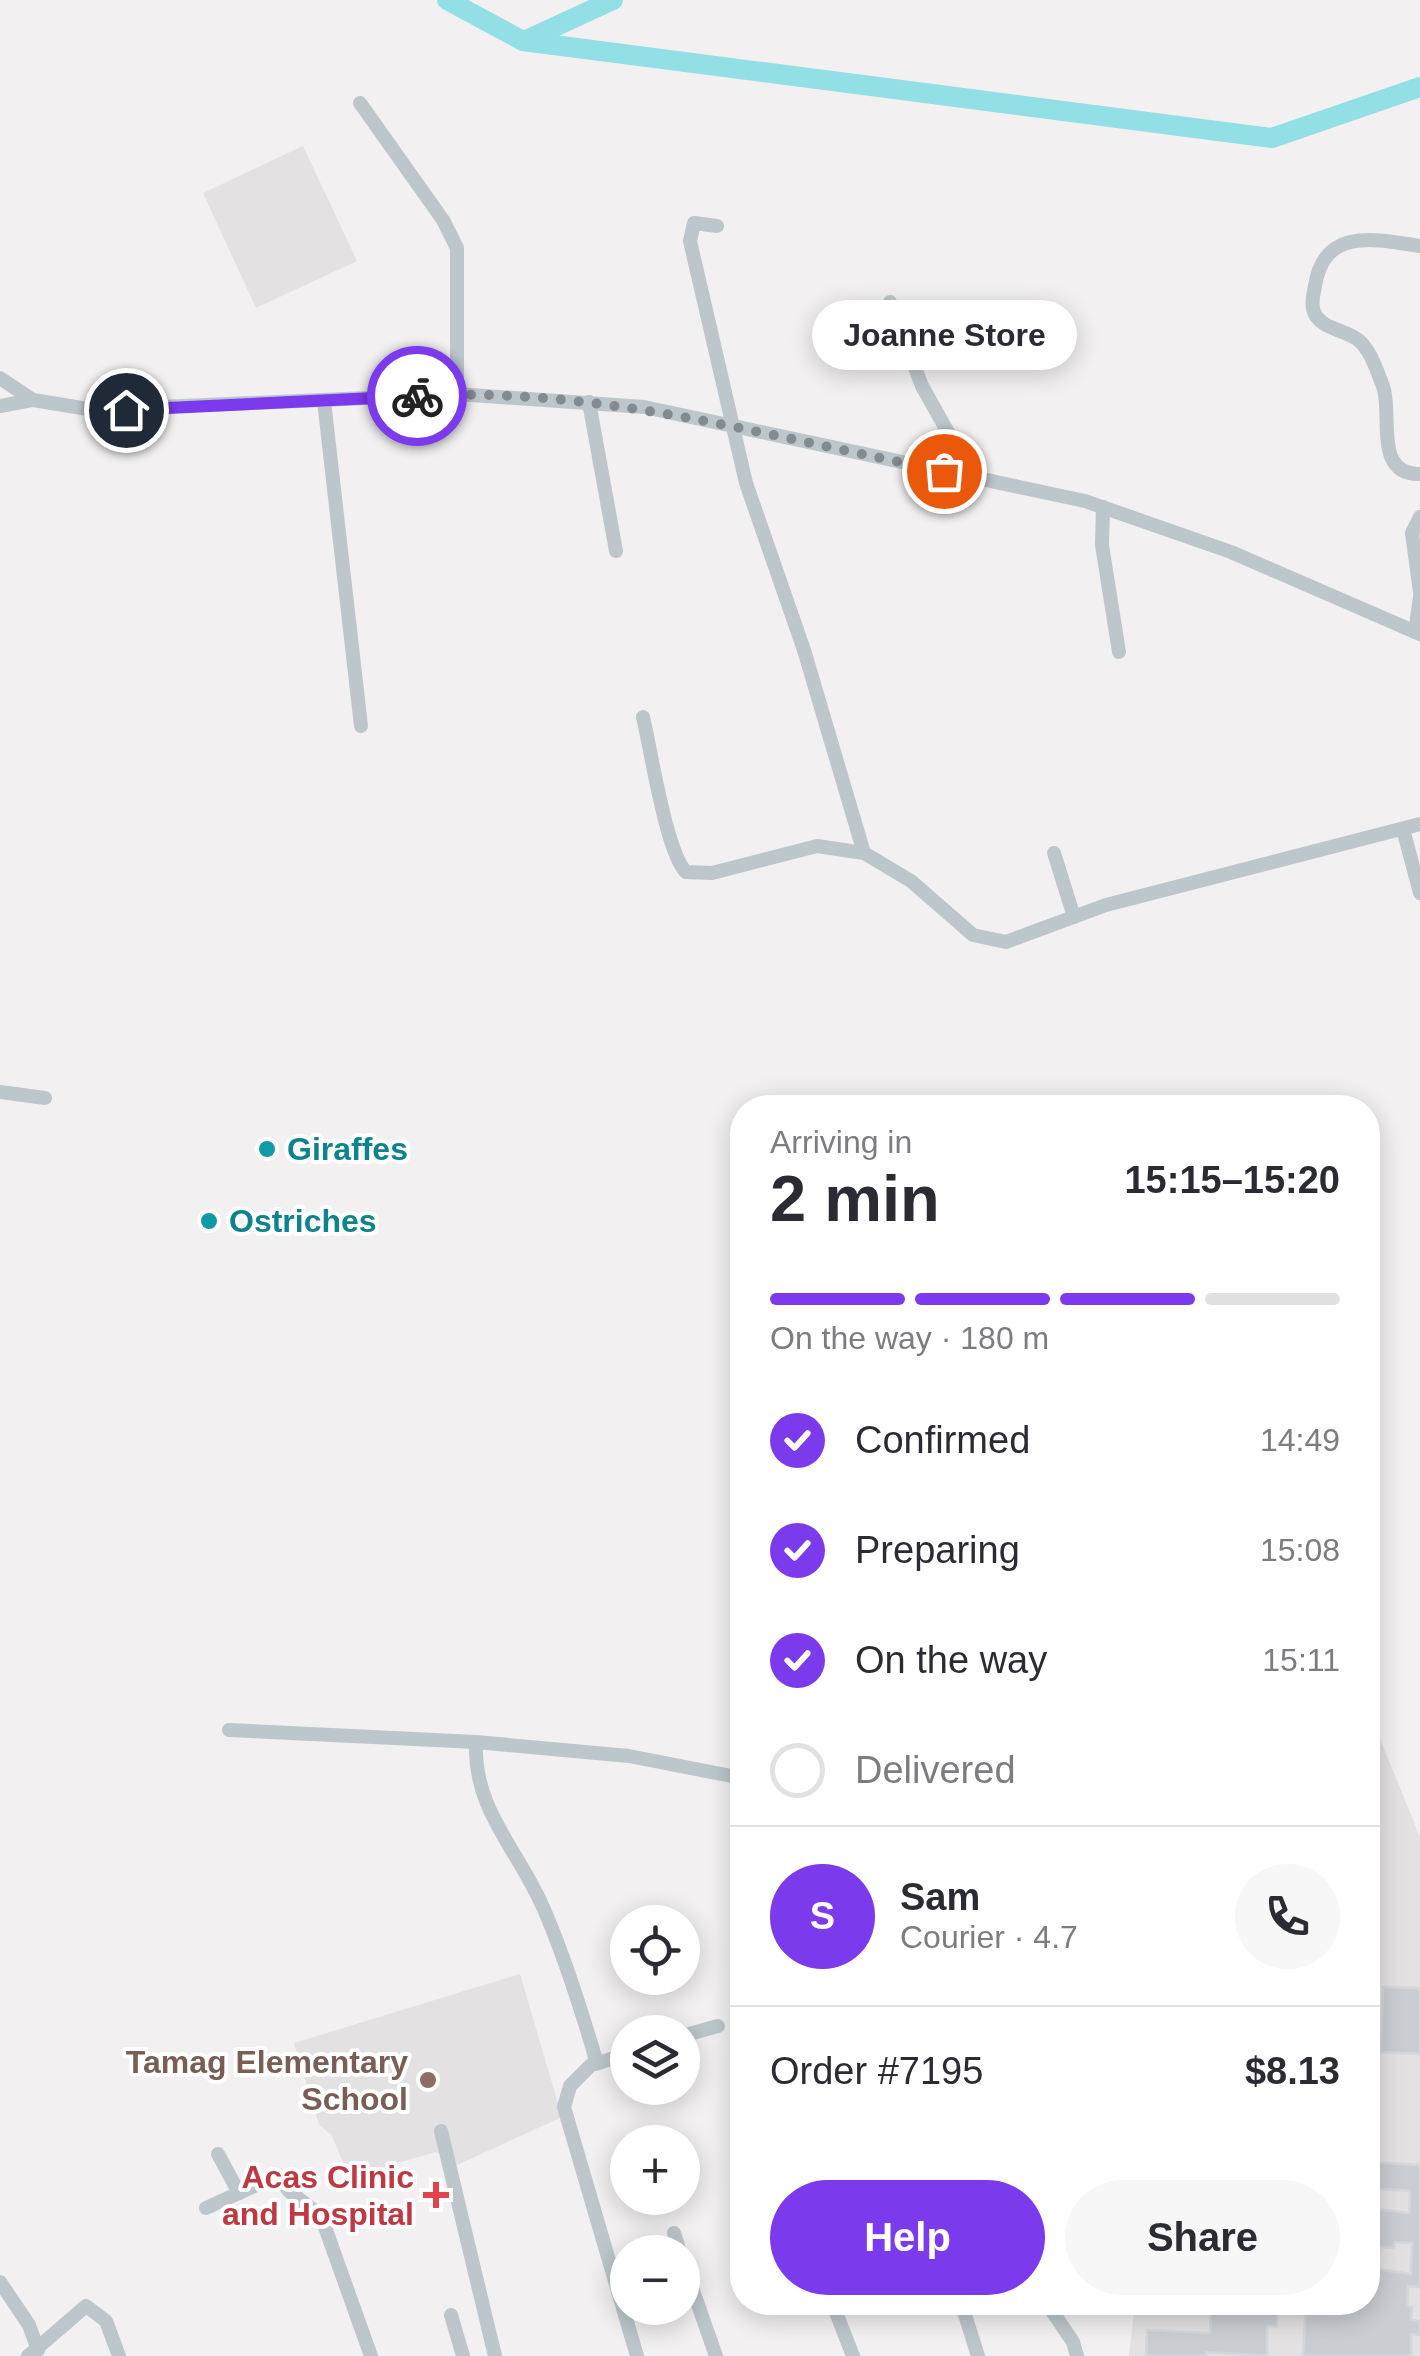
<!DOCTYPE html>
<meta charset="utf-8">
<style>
body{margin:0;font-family:Helvetica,sans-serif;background:#f7f7f7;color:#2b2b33;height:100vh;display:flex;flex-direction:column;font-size:38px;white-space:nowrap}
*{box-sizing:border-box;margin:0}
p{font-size:32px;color:#7c7c81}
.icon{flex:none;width:55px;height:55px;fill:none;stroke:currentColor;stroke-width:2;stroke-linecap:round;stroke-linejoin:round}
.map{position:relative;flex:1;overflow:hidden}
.panel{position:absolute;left:730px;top:1095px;width:650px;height:1220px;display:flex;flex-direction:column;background:#fff;border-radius:40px;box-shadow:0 5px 25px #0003}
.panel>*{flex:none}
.controls{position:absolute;left:610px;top:1905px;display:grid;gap:20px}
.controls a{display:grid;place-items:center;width:90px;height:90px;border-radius:50%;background:#fff;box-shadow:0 5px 25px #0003;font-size:50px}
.pin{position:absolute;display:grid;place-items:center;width:85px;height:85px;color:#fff;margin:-42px;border:5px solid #fff;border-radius:50%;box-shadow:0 2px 10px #0007}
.courier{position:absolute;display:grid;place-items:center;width:100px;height:100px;margin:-50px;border:8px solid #7c3aed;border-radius:50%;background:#fff;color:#222;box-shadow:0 2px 12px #0007}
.bubble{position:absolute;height:70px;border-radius:35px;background:#fff;box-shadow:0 5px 25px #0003;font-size:32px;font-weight:800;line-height:70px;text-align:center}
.head em{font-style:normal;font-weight:800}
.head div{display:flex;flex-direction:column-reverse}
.head{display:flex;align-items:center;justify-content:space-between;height:170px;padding:0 40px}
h1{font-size:65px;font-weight:800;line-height:75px}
.bar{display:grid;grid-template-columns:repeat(4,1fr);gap:15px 10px;align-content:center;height:120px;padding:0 40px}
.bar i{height:12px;border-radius:8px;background:#e1e1e2}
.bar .selected{background:#7c3aed}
.bar p{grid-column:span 4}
.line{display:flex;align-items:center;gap:25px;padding:0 40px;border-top:2px solid #e1e1e2}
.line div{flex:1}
.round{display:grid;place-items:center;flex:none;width:105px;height:105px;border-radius:52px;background:#f7f7f7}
ol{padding:0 40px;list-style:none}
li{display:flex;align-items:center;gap:30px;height:110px}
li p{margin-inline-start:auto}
li .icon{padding:10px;border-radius:50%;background:#7c3aed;color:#fff;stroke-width:4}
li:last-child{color:#7c7c81}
li i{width:55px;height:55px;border:5px solid #e1e1e2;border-radius:50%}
.button{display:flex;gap:20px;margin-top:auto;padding:20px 40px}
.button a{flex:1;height:115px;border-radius:60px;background:#7c3aed;color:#fff;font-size:40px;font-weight:800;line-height:115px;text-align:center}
.button a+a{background:#f7f7f7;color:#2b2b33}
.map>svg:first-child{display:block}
.education{fill:#e3e1e1}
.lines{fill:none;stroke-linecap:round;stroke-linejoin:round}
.river{stroke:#92dfe6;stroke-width:20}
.building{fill:#caced2;stroke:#d4d7db;stroke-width:2.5}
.minor{stroke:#bcc6cb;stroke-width:14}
.done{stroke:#848b90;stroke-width:10;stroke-dasharray:0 18}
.route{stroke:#7c3aed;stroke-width:12}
.culture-dot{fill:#0f9aa8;stroke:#fff;stroke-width:4}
.education-dot{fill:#8d6e63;stroke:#fff;stroke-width:4}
.health-dot{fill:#e0444e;stroke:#fff;stroke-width:4}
.labels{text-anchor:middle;stroke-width:8;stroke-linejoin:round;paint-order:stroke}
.culture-label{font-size:32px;font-weight:bold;fill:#0d838f;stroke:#fff;text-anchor:start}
.education-label{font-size:32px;font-weight:bold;fill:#785e54;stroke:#fff;text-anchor:end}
.health-label{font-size:32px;font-weight:bold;fill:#be3a42;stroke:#fff;text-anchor:end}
</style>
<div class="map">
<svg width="1420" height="2356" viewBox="0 0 1420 2356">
<rect width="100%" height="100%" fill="#f2f0f0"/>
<g class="education">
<polygon points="303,146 357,261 256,308 203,193"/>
<polygon points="1376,1729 1420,1837 1420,2356 1129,2356 1135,2303 1368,2302 1368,1730"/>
<polygon points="520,1974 562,2117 455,2166 436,2152 349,2177 332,2136 319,2124 294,2043"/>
</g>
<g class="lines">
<g class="river">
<polyline points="447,0 523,41 1272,138 1420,87"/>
<polyline points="524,41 613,0"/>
</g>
</g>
<g class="building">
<polygon points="1383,1987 1420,1988 1420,2054 1381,2052"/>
<polygon points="1368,2162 1420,2165 1420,2287 1408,2286 1407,2306 1412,2307 1411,2320 1420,2321 1420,2335 1411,2334 1411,2356 1303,2356 1306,2302 1368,2302 1368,2268 1411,2274 1412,2243 1395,2242 1394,2248 1368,2246 1368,2208 1409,2213 1410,2191 1368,2188"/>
<polygon points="1211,2302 1278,2302 1277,2326 1267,2326 1267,2356 1206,2352 1206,2356 1146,2356 1147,2330 1210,2333"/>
</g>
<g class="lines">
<g class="minor">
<polyline points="360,103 443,220 457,248 457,394"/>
<polyline points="717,226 694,223 690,241 746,483 804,650 864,853"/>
<path d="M 1420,246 C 1375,239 1324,227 1315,286 C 1313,297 1310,307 1316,316 C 1325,329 1344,330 1357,339 C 1370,348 1377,371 1383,386 C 1393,415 1373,475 1420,474"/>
<polyline points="890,302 922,386 973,477"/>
<polyline points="0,378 33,400 94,410 457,394 644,407 1085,501 1231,552 1420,634"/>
<polyline points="324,401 361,726"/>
<polyline points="589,402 616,551"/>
<polyline points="0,406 32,400"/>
<polyline points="1103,507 1102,545 1119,652"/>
<polyline points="1420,517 1412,533 1420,592"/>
<polyline points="1415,632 1420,597"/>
<path d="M 643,717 C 651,750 666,852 686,872 L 712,873 L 817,846 L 864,853 L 911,881 L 973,935 L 1006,942 L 1106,905 L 1420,824"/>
<polyline points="1403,829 1420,893"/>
<polyline points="1054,853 1074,917"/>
<polyline points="0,1092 45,1098"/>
<polyline points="229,1730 476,1742"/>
<polyline points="682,2036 718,2026"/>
<polyline points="596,2064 628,2053"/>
<polyline points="441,2131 495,2356"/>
<polyline points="218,2154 239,2193"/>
<polyline points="206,2208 278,2175 289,2191 321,2216 371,2356"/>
<polyline points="674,2233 680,2252"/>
<polyline points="682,2259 716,2356"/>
<polyline points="0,2282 29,2325 38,2350"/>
<polyline points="832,2302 853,2356"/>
<polyline points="961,2302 978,2356"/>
<polyline points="1046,2302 1073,2342 1077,2356"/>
<polyline points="451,2315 463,2356"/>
<polyline points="28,2356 86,2306 106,2321 119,2356"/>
<path d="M 637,2356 L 564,2107 L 570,2086 L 596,2060 C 581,2009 564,1954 542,1905 C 517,1848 473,1809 476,1742 L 629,1756 L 742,1778"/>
</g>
</g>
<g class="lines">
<path class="done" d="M 417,396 C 599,386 768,437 944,471"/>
<polyline class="route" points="126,410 417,396"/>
</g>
<g class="culture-dot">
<circle cx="267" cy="1149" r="10"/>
<circle cx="209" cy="1221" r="10"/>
</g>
<circle class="education-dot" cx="428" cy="2080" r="10"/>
<path class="health-dot" d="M431 2180h10v10h10v10h-10v10h-10v-10h-10v-10h10z"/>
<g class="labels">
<g class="culture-label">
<text x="287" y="1160">Giraffes</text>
<text x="229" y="1232">Ostriches</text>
</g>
<g class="education-label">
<text x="408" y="2073">Tamag Elementary<tspan x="408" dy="37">School</tspan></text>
</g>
<g class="health-label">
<text x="414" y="2188">Acas Clinic<tspan x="414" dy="37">and Hospital</tspan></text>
</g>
</g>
</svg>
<div class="controls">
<a><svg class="icon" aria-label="locate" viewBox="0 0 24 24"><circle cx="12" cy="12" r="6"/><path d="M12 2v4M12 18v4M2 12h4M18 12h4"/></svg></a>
<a><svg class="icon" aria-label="layers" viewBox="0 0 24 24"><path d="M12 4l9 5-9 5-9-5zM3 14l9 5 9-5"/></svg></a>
<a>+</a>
<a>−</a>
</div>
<div class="pin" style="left:944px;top:471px;background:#ea580c"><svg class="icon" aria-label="bag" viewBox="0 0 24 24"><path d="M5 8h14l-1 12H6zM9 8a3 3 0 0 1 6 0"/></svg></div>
<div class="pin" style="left:126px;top:410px;background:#1f2937"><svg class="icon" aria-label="home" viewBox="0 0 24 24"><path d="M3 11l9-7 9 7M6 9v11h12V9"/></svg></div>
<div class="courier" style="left:417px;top:396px"><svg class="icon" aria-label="bike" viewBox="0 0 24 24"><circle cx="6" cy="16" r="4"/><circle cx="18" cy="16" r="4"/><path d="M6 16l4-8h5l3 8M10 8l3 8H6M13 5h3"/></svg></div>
<div class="bubble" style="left:812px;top:300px;width:265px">Joanne Store</div>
<section class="panel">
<div class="head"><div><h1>2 min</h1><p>Arriving in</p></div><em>15:15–15:20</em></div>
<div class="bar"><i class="selected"></i><i class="selected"></i><i class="selected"></i><i></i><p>On the way · 180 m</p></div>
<ol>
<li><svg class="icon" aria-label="check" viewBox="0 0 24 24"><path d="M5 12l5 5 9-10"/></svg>Confirmed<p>14:49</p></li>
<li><svg class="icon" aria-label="check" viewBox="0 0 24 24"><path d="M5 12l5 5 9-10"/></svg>Preparing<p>15:08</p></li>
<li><svg class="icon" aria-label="check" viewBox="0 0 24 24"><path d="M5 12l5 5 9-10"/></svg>On the way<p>15:11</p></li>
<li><i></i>Delivered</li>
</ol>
<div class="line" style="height:180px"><b class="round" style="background:#7c3aed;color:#fff">S</b><div><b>Sam</b><p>Courier · 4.7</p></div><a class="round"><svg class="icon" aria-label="phone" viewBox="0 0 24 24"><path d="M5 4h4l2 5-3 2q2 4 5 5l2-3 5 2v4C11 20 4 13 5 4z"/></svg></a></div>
<div class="line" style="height:130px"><div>Order #7195</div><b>$8.13</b></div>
<div class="button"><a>Help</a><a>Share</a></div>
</section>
</div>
